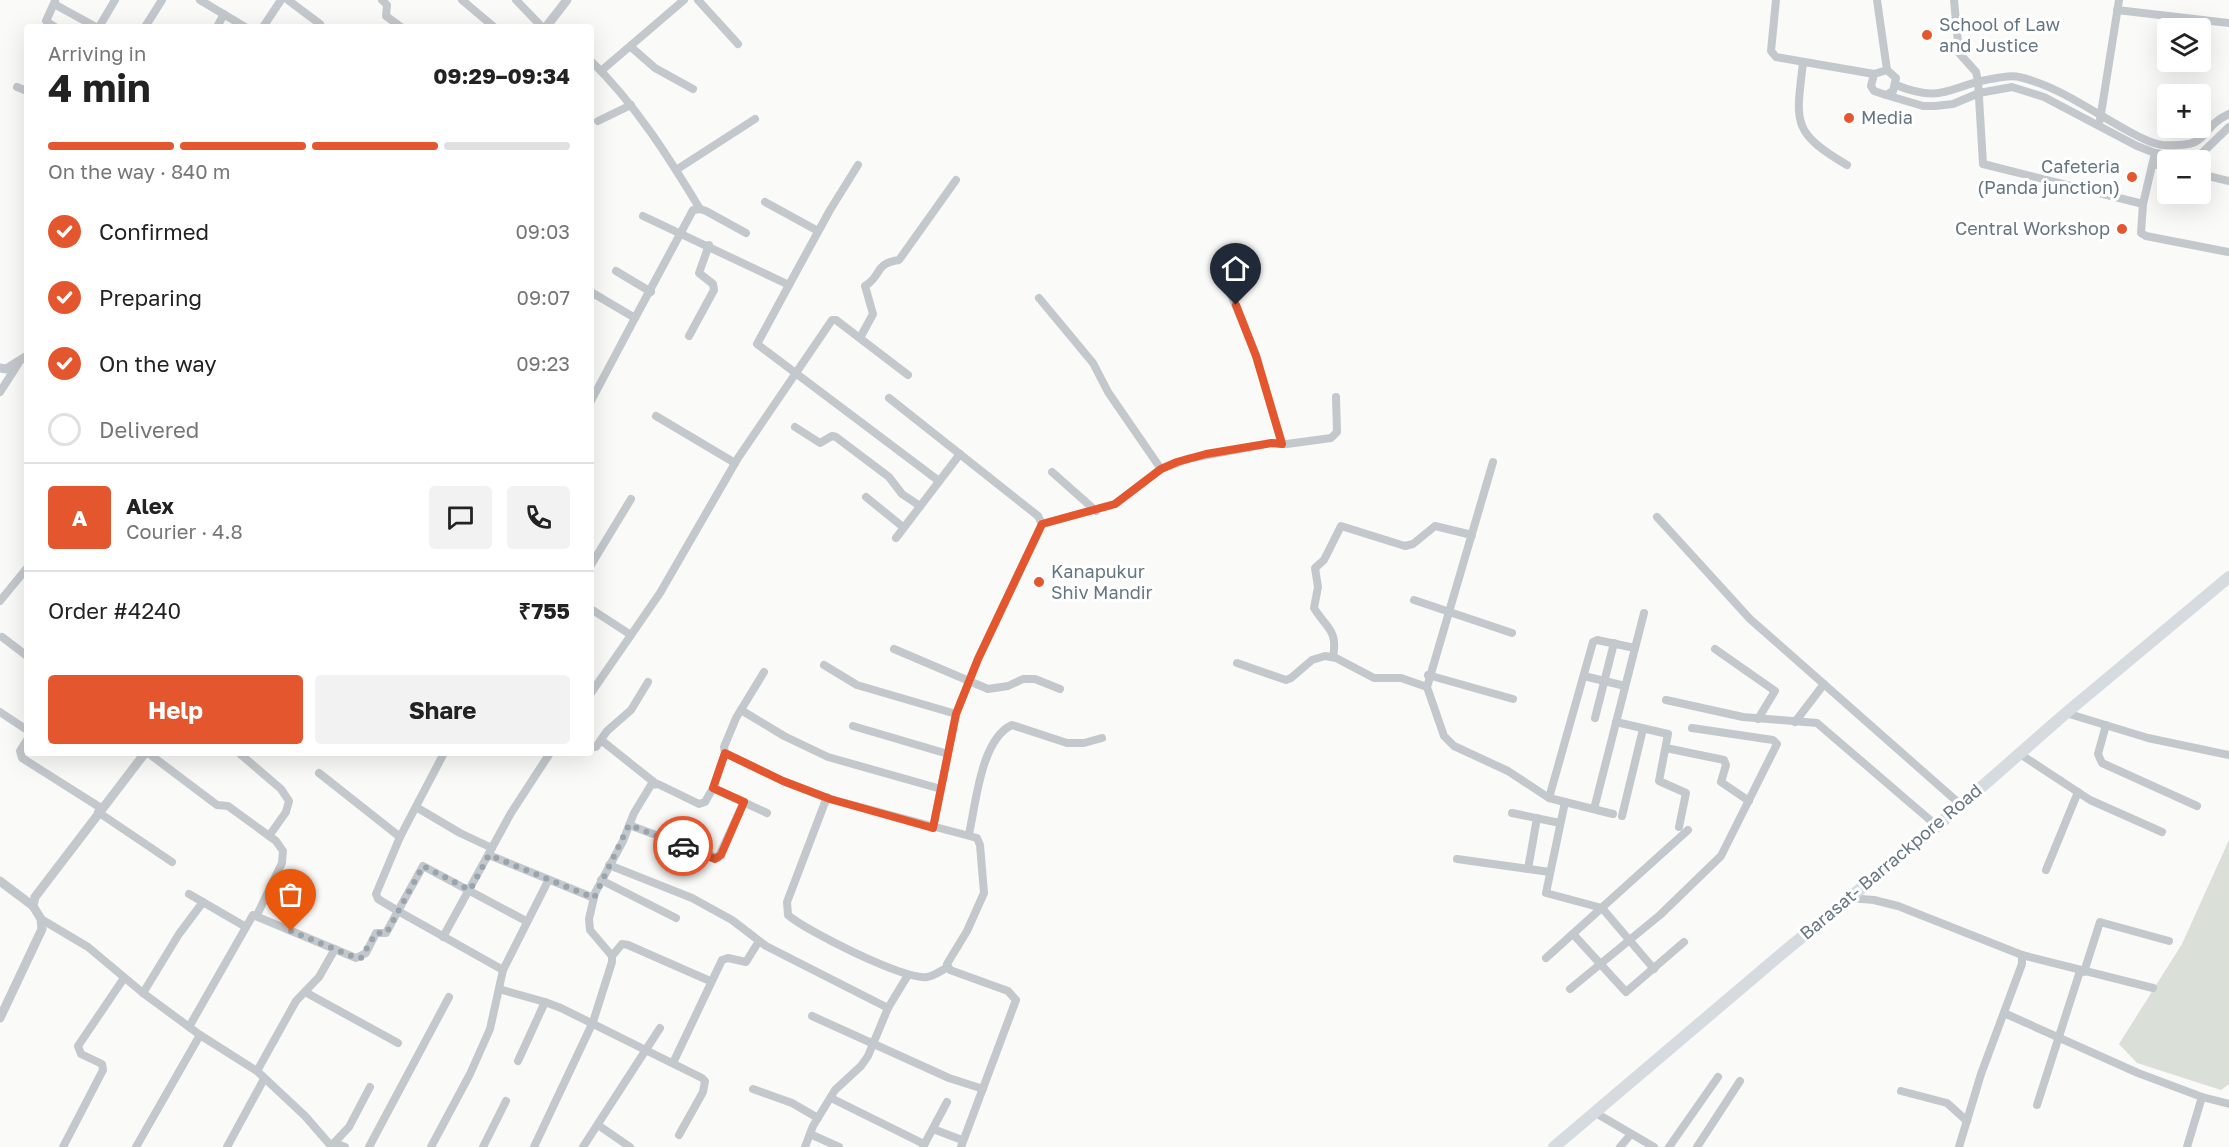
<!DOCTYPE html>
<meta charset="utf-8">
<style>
body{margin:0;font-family:"Golos Text",sans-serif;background:#f2f2f2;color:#222;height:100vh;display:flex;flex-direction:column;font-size:22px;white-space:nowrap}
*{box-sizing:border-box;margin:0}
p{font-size:20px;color:#767676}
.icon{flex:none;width:33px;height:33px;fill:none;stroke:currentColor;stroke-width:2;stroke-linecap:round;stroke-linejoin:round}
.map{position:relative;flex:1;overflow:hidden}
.panel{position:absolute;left:24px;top:24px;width:570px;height:732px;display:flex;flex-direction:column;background:#fff;border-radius:6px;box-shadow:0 6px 24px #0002}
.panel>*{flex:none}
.controls{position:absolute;left:2157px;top:18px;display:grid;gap:12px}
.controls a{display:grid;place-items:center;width:54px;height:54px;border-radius:6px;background:#fff;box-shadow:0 6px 24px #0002;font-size:30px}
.pin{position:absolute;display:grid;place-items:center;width:51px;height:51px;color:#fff;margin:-62px -26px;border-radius:50% 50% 50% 0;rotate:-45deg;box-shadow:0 0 6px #0007}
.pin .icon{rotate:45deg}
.courier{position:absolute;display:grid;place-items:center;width:60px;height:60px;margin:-30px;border:4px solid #e4572e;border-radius:50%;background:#fff;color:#222;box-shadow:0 2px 8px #0007}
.overview em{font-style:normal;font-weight:700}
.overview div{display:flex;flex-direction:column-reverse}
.overview{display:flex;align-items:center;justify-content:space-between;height:102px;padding:0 24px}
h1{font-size:39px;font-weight:700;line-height:45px}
.bar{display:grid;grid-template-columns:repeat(4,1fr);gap:9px 6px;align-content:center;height:72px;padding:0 24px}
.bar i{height:8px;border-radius:4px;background:#e0e0e0}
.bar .selected{background:#e4572e}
.bar p{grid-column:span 4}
.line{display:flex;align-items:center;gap:15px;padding:0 24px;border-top:2px solid #e0e0e0}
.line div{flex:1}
.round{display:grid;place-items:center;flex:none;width:63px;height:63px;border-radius:6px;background:#f2f2f2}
ol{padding:0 24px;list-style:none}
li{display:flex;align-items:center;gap:18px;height:66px}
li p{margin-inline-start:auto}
li .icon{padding:6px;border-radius:50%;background:#e4572e;color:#fff;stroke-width:4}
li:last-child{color:#767676}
li i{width:33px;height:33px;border:3px solid #e0e0e0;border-radius:50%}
.button{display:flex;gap:12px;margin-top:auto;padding:12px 24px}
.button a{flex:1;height:69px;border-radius:6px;background:#e4572e;color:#fff;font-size:24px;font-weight:700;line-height:69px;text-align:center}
.button a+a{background:#f2f2f2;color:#222}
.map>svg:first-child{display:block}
.green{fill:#dadfd7}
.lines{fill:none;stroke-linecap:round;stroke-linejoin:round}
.minor{stroke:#c3c8cc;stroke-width:8}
.tertiary{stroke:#c3c8cc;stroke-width:9}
.primary{stroke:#d6dbdf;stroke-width:12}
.done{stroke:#99a4ac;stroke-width:6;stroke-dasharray:0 10.8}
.route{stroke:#e4572e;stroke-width:8}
.poi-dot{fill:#e4572e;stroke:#fff;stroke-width:2}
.labels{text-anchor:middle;stroke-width:6;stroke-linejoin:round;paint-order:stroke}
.poi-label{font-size:18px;fill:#657683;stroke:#fff;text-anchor:start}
.street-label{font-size:18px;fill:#657683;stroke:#fff}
</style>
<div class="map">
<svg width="2229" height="1147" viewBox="0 0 2229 1147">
<rect width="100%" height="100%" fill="#fafaf8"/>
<polygon class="green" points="2229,840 2229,1084 2221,1090 2137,1063 2119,1044 2182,944"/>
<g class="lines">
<g class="minor">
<polyline points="200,0 245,27"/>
<polyline points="288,0 320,24"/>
<polyline points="382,0 387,5 386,16 401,27"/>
<polyline points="462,0 494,27"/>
<polyline points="516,0 542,27"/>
<polyline points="698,0 738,44"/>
<polyline points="1776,0 1771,51 1776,57 1874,74 1887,70 1896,78 1893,91 1886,95 1874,91 1871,86 1874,74"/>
<polyline points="1877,0 1887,70"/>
<polyline points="1954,0 1959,53 1976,72 1978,81 1983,164 2143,204"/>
<polyline points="55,1 46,21 55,27"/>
<polyline points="54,4 96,27"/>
<polyline points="2117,10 2229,23"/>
<polyline points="99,27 115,0"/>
<polyline points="145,27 162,0"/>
<polyline points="217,27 224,14"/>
<polyline points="263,27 281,0"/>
<polyline points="631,47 655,68 693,89"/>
<path d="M 591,61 C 635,104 668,156 700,209"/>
<path d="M 1803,63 C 1796,122 1791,132 1847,165"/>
<polyline points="601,71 684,0"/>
<path d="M 1896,85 C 1946,105 1950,84 1997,78 C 2004,77 2012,75 2019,77 C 2059,86 2094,113 2130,132 C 2140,137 2151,144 2163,145 C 2215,148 2196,129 2229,114"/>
<polyline points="17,87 27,91"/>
<polyline points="1886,95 1923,106 1935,106 1953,104 1979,93 2012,87 2044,97 2137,146 2155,153 2185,157 2201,154 2229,127"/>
<polyline points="2100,120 2119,0"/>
<polyline points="598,121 631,105"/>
<polyline points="2155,153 2143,204 2141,233 2146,236 2228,252"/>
<polyline points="2153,164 2168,167"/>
<polyline points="676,170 755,119"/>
<polyline points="2200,174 2229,181"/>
<polyline points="765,202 818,231"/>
<polyline points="643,216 789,285 830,210 858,165"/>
<polyline points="616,271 651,292"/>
<polyline points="789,285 757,344 939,481"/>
<polyline points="1228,287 1256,355 1282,444"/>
<polyline points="591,292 635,318 591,401"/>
<polyline points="1039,298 1093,363 1108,392 1161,469"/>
<polyline points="635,318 693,210 700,209 706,211 746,233"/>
<polyline points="689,336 714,290 713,284 699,273 709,245"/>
<path d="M 860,338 L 873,314 L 865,286 C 883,275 873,264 899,260 L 956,180"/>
<polyline points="0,392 18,364"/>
<polyline points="889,398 1038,516 1042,524 978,659 956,714 933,828"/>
<polyline points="656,416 735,463"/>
<polyline points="795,427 820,443 832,436 836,437 889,477 902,494 920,506"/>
<polyline points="1493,462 1427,687 1444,736 1454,746 1508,771 1549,798 1613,814"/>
<polyline points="1052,472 1096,511"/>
<polyline points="866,497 903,527"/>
<polyline points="1657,517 1750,619 1961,805"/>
<polyline points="1042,524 1115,504 1161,469 1187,459 1272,443 1287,444 1331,438 1337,432 1336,397"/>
<polyline points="896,538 960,454"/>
<polyline points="591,565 631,499"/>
<polyline points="1414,600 1512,633"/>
<polyline points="0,601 27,568"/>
<polyline points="591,609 631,635"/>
<polyline points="2,637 27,656"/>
<polyline points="894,649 988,689 1008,686 1023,679 1035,679 1060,689"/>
<polyline points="1715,649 1775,691 1758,719"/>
<path d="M 1333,657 C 1338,630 1327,629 1314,608 L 1318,587 L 1315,568 L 1324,560 L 1341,526 L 1405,546 L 1413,544 L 1435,526 L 1472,535"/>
<polyline points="1237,663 1286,680 1291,678 1312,660 1325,656 1336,658 1374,678 1401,678 1427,687"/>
<polyline points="824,665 857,685 956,714"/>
<polyline points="1428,675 1513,699"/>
<polyline points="1584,676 1625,686"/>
<polyline points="591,693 660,593 738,458 832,320 836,320 908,375"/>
<polyline points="1666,700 1743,717 1817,723 1937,826"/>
<polyline points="741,710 784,736 828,757 941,789"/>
<polyline points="0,712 27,730"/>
<polyline points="2066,713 2148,738 2229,755"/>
<polyline points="1595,718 1614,643"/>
<polyline points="1616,722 1668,734 1659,781 1686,793 1679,827"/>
<polyline points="1795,722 1824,684"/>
<polyline points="2106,725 2098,754 2102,763 2197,806"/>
<polyline points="853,726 948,754"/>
<polyline points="27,740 20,751 22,758 101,808"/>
<polyline points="601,740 655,783"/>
<polyline points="591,747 596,747 607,731 631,710 648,682"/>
<polyline points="1666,748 1724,760 1726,765 1721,782 1749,801"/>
<polyline points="148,753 217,805 228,806 276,841 283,851 282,863 257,915"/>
<polyline points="239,753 281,789 289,801 286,812 269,836"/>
<polyline points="725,753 783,781 830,799 977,838 980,845 984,893 967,931 947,964 950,970 1008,991 1016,1000 961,1147"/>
<polyline points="2020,754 2090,800 2162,832"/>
<polyline points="319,773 400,837"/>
<polyline points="713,788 725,753 724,747 736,718 764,672"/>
<path d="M 827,797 L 787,902 L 788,915 C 806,931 904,980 927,977 C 934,976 942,970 948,967"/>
<polyline points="1549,798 1593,642 1597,640 1635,648"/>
<polyline points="1565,802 1546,893 1602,908 1654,969"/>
<polyline points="416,807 460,833 492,848"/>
<polyline points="1594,809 1644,613"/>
<polyline points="98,812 172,862"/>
<polyline points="1512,813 1560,823"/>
<polyline points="1622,816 1643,729"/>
<polyline points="629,825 718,858 744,802"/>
<path d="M 969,834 C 976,803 981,739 1012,725 L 1067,743 L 1084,743 L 1102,738"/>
<polyline points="489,855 594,898"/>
<polyline points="1457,859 1550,872"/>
<polyline points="609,865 692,898 732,920 766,946 888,1008"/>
<polyline points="1528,869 1537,818"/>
<polyline points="2046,870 2078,792"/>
<polyline points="601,880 676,918"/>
<polyline points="189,894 246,927"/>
<polyline points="1850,898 1874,900 1898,906 2022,955 2022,964 1981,1074 1959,1147"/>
<polyline points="41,919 88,947 143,993 200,1035 257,1071 305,1116 332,1147"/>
<polyline points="1573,934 1626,992 1684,942"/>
<polyline points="443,937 511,813 550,753"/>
<polyline points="2022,955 2153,988"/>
<polyline points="612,956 622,944 628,945 710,981"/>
<polyline points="1546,958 1688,830"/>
<polyline points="503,970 398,911 423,866 526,921"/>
<polyline points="2084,972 2100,922 2169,941"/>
<polyline points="499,989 545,1002"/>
<polyline points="1570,989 1660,915 1721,856 1777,744 1773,740 1692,728"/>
<polyline points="305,992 398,1043"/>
<polyline points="143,993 179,934 203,902"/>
<polyline points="2004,1013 2138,1073 2202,1097 2187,1147"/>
<polyline points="812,1016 949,1078 983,1089"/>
<polyline points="189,1027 253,915 356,958 366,953 376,933 386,933 398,911 378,899 376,894 400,837 444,753"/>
<polyline points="518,1061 545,1002 561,1008 702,1078 705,1081 703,1092 679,1135"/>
<polyline points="673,1063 722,960 728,958 746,962 759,941"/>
<polyline points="257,1071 296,1001 319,977 335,949"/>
<polyline points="753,1089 792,1103 818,1118"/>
<polyline points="1901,1091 1947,1103 1967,1121"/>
<polyline points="2202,1097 2229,1104"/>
<polyline points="831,1098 924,1144"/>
<polyline points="2037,1105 2080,971"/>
<polyline points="1594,1112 1654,1147"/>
<polyline points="598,1125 630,1147"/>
<polyline points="933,1129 962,1140"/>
<polyline points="810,1134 839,1147"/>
<polyline points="332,1145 349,1127 370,1087"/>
<polyline points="332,1145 337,1144 345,1147"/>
<polyline points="63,1147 103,1070 102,1064 81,1054 78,1046 124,978"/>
<polyline points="136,1147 200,1035"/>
<polyline points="227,1147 264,1079"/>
<polyline points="369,1147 449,997"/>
<polyline points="431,1147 470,1074 490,1029 503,970 548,881"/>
<polyline points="483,1147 506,1101"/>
<polyline points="534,1147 593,1022 612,962 612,956 590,930 589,919 595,893 623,841 634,813 651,785 658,784 699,804 705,802 713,788 767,813"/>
<polyline points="583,1147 660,1028"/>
<polyline points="805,1147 813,1126 835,1090 861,1066 868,1056 888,1008 908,975"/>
<polyline points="923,1147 947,1102"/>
<polyline points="1620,1147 1631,1134"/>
<polyline points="1669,1147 1718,1077"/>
<polyline points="1697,1147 1740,1081"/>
</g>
<g class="tertiary">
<polyline points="546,27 567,0"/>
<polyline points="0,368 6,369 27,356"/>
<polyline points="0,881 33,906"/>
<polyline points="0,1018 42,929 41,919 33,906 35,897 145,753"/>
</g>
<polyline class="primary" points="1554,1147 1779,956 1937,826 2066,713 2229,577"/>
</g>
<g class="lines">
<polyline class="done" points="291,931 356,958 361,958 376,933 386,933 388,930 423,866 470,890 489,855 594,898 629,825 683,846"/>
<polyline class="route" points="683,846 715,859 721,855 744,802 713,788 725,753 783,781 830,799 933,828 956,714 978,659 1042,524 1115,504 1161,469 1177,462 1206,454 1272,443 1282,444 1256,356 1236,305"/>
</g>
<g class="poi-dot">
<circle cx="1927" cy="35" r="6"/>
<circle cx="1849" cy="118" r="6"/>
<circle cx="2132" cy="177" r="6"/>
<circle cx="2122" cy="229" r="6"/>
<circle cx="1039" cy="582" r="6"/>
</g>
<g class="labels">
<g class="poi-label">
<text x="1939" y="31">School of Law<tspan x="1939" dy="21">and Justice</tspan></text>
<text x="1861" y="124">Media</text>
<text x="2120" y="173" text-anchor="end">Cafeteria<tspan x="2120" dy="21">(Panda junction)</tspan></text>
<text x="2110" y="235" text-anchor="end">Central Workshop</text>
<text x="1051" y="578">Kanapukur<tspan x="1051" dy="21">Shiv Mandir</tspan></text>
</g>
<g class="street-label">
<text transform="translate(1891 862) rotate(-40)" y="6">Barasat- Barrackpore Road</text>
</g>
</g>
</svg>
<div class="controls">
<a><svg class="icon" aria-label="layers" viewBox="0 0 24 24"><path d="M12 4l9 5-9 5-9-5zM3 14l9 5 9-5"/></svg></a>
<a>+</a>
<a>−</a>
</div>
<div class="pin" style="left:291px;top:931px;background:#ea580c"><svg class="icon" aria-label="bag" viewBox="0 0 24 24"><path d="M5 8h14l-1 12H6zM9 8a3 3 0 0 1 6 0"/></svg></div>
<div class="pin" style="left:1236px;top:305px;background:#1f2937"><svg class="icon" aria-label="home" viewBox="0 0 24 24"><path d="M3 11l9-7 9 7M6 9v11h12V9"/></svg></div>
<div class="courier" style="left:683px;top:846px"><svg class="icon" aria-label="car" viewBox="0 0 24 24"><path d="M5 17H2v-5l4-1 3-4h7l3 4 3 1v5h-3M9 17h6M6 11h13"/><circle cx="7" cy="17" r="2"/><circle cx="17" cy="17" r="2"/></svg></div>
<section class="panel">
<div class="overview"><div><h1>4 min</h1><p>Arriving in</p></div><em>09:29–09:34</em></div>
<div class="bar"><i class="selected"></i><i class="selected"></i><i class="selected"></i><i></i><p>On the way · 840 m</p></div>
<ol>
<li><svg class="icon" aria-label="check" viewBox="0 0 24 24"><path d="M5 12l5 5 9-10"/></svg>Confirmed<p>09:03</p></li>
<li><svg class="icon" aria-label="check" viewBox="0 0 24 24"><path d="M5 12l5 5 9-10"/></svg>Preparing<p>09:07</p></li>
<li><svg class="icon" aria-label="check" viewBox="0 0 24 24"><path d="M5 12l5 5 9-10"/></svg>On the way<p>09:23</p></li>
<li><i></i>Delivered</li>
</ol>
<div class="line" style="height:108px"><b class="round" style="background:#e4572e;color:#fff">A</b><div><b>Alex</b><p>Courier · 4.8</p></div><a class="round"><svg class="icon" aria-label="chat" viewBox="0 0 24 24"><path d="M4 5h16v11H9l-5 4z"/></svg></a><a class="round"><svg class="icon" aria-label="phone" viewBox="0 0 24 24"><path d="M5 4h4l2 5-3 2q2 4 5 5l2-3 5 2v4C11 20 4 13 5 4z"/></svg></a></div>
<div class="line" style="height:78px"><div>Order #4240</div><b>₹755</b></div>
<div class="button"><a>Help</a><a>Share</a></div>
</section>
</div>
